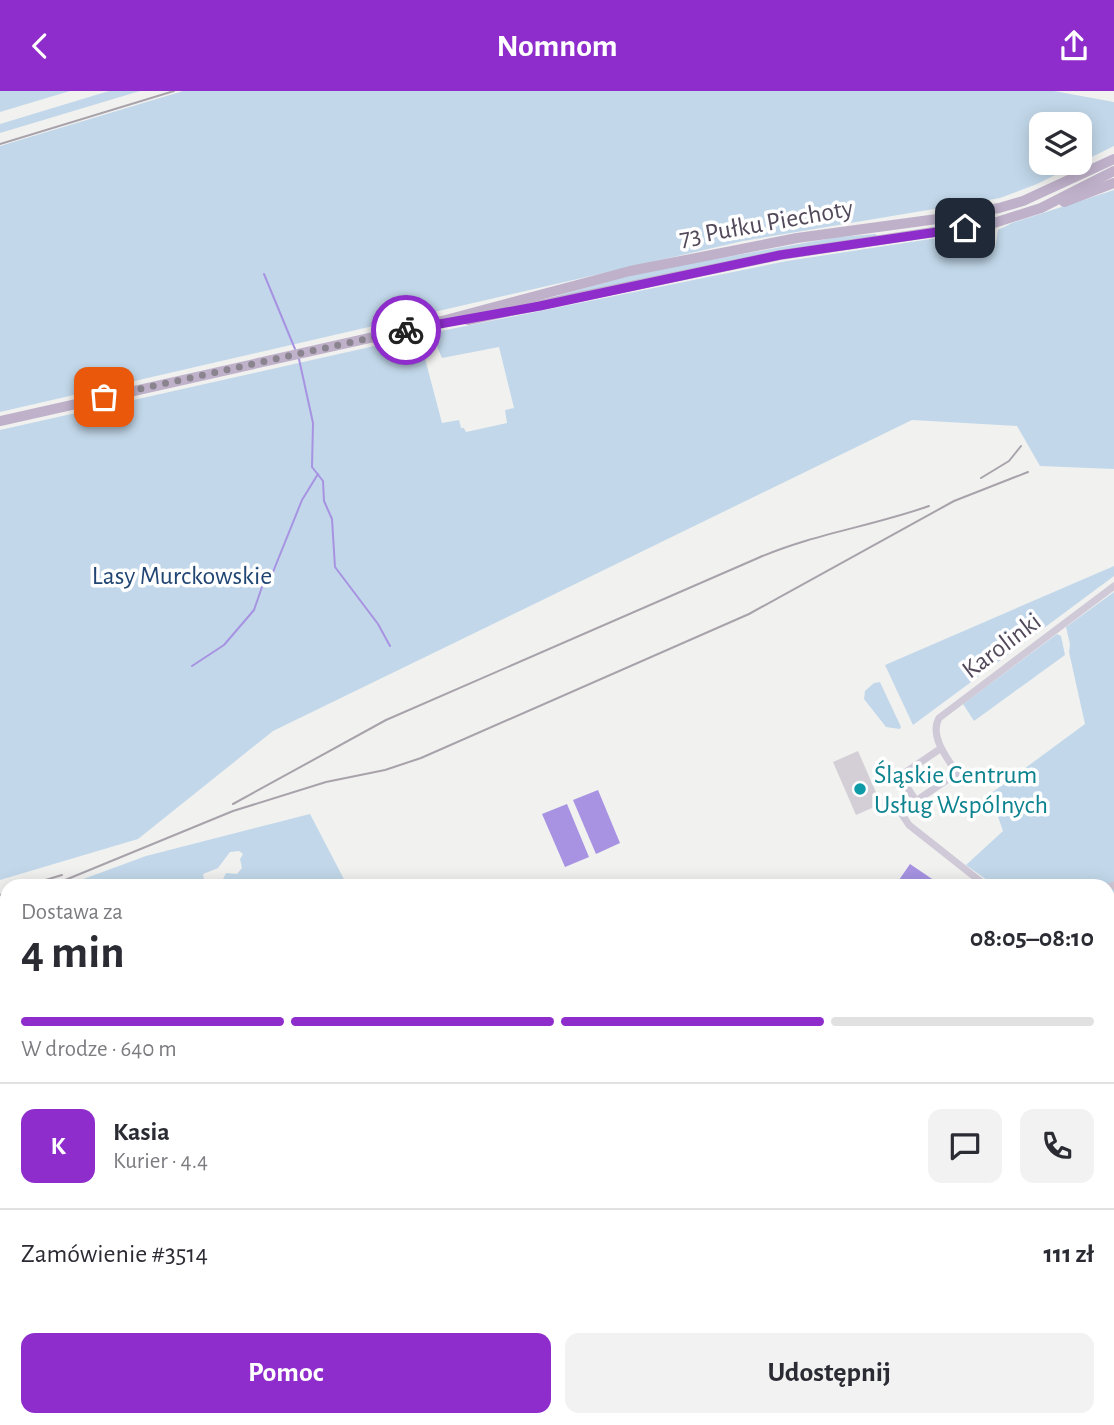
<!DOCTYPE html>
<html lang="pl">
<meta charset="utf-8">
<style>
body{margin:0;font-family:"Alegreya Sans",sans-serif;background:#f2f2f3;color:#2b2b33;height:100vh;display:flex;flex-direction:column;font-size:26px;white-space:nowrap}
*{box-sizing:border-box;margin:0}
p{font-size:23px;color:#7c7c81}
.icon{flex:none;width:38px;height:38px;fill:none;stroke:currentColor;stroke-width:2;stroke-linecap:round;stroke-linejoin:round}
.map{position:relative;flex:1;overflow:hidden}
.drawer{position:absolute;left:0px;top:788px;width:1115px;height:548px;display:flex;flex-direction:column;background:#fff;border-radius:21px 21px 0 0;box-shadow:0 4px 18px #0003}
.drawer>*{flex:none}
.tools{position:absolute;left:1029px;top:21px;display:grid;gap:14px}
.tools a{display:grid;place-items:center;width:63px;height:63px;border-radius:14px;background:#fff;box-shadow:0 4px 18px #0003;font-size:35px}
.pin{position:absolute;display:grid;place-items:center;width:60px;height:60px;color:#fff;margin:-30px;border-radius:14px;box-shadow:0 4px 10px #0006}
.courier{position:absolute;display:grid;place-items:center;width:70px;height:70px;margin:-35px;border:5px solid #8e2dcc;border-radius:50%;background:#fff;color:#222;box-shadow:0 2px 9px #0007}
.head em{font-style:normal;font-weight:700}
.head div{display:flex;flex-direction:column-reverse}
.head{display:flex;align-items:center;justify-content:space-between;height:119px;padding:0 21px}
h1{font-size:46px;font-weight:700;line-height:52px}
.bar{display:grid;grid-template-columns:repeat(4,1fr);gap:10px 7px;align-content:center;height:84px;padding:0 21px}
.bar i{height:9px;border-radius:5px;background:#e1e1e2}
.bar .current{background:#8e2dcc}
.bar p{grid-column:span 4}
.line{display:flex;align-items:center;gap:18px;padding:0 21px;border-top:2px solid #e1e1e2}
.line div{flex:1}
.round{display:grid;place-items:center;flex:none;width:74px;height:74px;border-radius:14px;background:#f2f2f3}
.button{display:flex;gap:14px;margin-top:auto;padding:14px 21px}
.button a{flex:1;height:80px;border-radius:14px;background:#8e2dcc;color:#fff;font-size:28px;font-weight:700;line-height:80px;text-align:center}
.button a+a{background:#f2f2f3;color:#2b2b33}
header{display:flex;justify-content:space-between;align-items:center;height:91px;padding:0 21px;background:#8e2dcc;color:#fff;font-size:32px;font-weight:700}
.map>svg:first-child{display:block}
.green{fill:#c2d8ea;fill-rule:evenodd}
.water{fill:#a793e2}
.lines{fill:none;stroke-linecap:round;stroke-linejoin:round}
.stream{stroke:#a793e2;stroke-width:2}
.building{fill:#d4cfd6}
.minor{stroke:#d0c9d7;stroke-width:7}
.primary{stroke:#bfb1ca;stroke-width:10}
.rail{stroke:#a8a2ab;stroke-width:2}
.done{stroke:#8a848e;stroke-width:7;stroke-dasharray:0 12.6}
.route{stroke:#8e2dcc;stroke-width:9}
.culture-dot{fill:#0f9aa8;stroke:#fff;stroke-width:2.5}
.labels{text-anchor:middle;stroke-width:7;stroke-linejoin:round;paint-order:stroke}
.street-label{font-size:26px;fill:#52495a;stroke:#fff}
.park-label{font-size:26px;fill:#214673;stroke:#fff}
.culture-label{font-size:26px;fill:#0d838f;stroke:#fff;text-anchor:start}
</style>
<header><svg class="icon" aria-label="back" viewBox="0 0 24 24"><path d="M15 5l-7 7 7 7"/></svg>Nomnom<svg class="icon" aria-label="share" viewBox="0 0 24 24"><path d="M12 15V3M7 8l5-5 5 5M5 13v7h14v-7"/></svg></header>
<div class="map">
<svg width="1114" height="1334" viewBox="0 0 1114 1334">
<rect width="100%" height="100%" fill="#f1f1ef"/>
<g class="green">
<polygon points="0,0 70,0 0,21"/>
<polygon points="109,0 140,0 0,42 0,33"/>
<path d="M 183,0 L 1054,0 L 1114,11 L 1114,55 L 1037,93 L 1000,107 L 743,150 L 0,321 L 0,55 ZM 1041,33 L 1080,33 L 1080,72 L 1041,72 Z"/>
<polygon points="1114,99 1114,378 1040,375 1017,335 912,329 273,640 138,748 0,789 0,339 419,245 442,332 459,329 461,337 464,337 466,341 507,332 505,319 514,317 499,256 442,267 431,242 787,170 983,140 988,140 991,146 988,158 995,158 998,139 1012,132"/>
<polygon points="876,143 876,145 531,212 642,181 838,146"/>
<polygon points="1114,475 1114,485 913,634 885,574"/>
<polygon points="1114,501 1114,984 1108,988 1108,794 994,794 966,774 1003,740 990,703 1085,633 1069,561 1070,553 1066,536"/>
<polygon points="1057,543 1061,545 1065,564 974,630 963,613"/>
<polygon points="880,591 901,636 900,638 886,636 864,608 865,600 874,592"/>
<polygon points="310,723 347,794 253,794 250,790 240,792 239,794 220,794 226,782 237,783 242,777 240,768 243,763 239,760 230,761 218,777 203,783 205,794 67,794 146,765"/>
<polygon points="7,816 7,1328 1108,1328 1108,992 1114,989 1114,1334 477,1334 476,1330 454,1329 437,1334 0,1334 0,819"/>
</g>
<g class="water">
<polygon points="598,699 620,752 596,763 573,709"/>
<polygon points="567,713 589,766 565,776 542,723"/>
<polygon points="910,773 941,794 906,794 899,789"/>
</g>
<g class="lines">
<g class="stream">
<polyline points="264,183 295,258"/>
<polyline points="299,268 313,332 312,376 323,390 324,410 332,428 335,476 378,533 390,555"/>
<polyline points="192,575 224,554 254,519 263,493 273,481 302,409 318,383"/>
<polyline points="1108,1154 1114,1147"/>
<polyline points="330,1328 331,1334"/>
<polyline points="695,1334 700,1329"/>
</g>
</g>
<polygon class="building" points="858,660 881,713 856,724 833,671"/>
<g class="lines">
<g class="minor">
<path d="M 940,658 L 900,685 L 916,710 L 957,682 C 947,667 929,645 939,627 L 1114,495"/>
<polyline points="916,710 901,722 909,734 985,794"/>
<polyline points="1108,796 1114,794"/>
</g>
<g class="primary">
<polyline points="1064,111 1114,92"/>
<polyline points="468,229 780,164 994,132 1041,117 1114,80"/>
<polyline points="0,330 423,235 630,180 797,147 937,128 999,117 1023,110 1114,68"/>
</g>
<g class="rail">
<polyline points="0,53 174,0"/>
<polyline points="981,387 1009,370 1021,355"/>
<path d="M 233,713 L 386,629 L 758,467 C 813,443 873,435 929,415"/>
<polyline points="29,794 62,784"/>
<polyline points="53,794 233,720 326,691 385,679 421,667 749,523 954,410 1028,381"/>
<polyline points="0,804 7,801"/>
</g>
</g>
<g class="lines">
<polyline class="done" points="104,306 406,239"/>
<polyline class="route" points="406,239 540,215 780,164 965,137"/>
</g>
<circle class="culture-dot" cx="860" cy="698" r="7"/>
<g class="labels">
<g class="street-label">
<text transform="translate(766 131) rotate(-10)" y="9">73 Pułku Piechoty</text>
<text transform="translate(1001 554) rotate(-37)" y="9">Karolinki</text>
</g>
<g class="park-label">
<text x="182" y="493">Lasy Murckowskie</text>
</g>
<g class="culture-label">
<text x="874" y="692">Śląskie Centrum<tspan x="874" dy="30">Usług Wspólnych</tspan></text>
</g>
</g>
</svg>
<div class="tools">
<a><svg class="icon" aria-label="layers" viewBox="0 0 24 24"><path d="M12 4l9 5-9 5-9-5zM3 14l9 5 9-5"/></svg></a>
</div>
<div class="pin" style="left:104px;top:306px;background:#ea580c"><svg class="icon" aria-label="bag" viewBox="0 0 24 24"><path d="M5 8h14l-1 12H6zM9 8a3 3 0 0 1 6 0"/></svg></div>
<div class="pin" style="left:965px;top:137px;background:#1f2937"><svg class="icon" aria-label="home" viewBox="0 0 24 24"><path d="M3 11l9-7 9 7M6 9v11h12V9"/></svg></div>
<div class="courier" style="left:406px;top:239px"><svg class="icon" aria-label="bike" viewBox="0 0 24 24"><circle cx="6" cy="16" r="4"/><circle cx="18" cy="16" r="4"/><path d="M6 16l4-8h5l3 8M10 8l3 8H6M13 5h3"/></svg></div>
<section class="drawer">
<div class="head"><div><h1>4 min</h1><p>Dostawa za</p></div><em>08:05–08:10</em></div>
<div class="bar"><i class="current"></i><i class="current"></i><i class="current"></i><i></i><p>W drodze · 640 m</p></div>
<div class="line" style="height:126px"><b class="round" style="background:#8e2dcc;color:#fff">K</b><div><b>Kasia</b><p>Kurier · 4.4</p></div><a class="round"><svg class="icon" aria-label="chat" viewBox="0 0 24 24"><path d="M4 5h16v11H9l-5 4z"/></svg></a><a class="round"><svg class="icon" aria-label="phone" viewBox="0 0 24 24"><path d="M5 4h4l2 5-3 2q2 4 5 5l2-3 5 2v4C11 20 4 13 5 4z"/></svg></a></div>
<div class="line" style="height:91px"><div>Zamówienie #3514</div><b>111 zł</b></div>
<div class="button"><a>Pomoc</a><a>Udostępnij</a></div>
</section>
</div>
